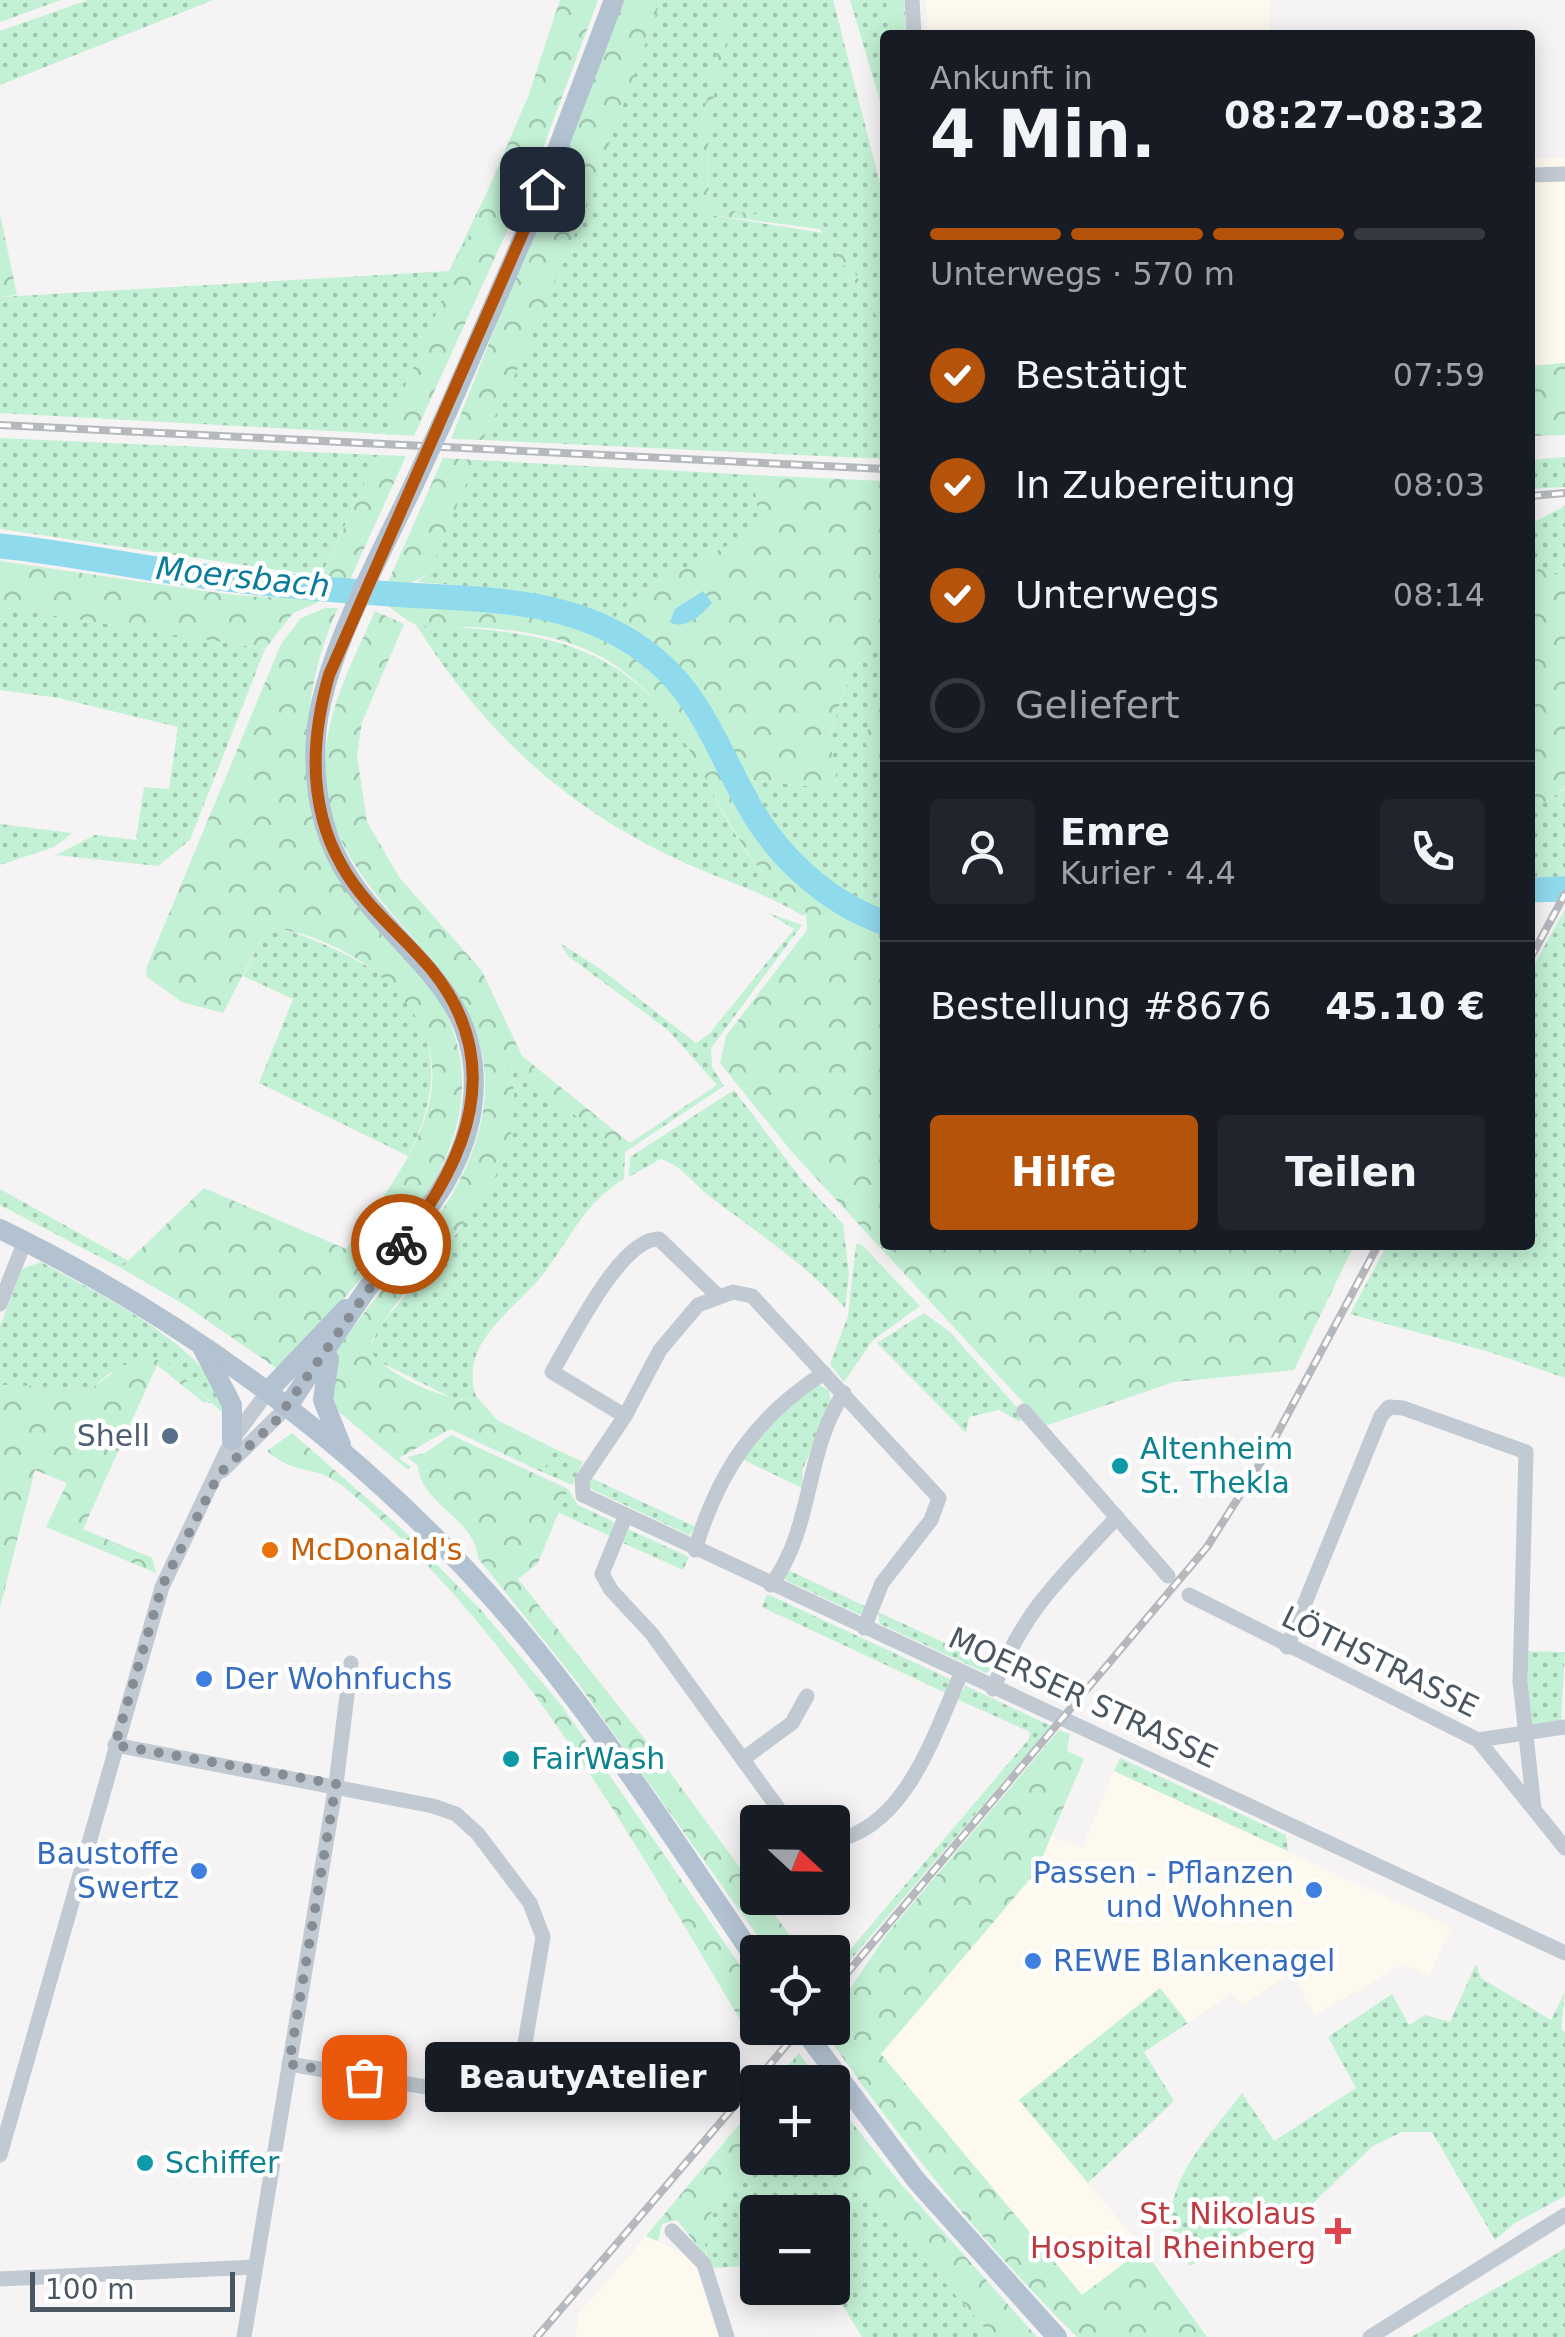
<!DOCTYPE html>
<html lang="de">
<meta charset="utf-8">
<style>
body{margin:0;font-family:"DejaVu Sans",sans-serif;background:#20242c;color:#f1f3f6;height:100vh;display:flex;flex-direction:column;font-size:38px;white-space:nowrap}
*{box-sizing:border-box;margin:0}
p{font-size:32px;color:#9ea1a6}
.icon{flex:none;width:55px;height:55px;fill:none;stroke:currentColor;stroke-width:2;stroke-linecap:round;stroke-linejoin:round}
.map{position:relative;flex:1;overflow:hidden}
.side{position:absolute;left:880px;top:30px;width:655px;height:1220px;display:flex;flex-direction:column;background:#171b24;border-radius:10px;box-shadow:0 5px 25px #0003}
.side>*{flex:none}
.needle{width:65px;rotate:112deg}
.fabs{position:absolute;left:740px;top:1805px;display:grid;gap:20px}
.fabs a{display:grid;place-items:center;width:110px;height:110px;border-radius:10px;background:#171b24;box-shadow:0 5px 25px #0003;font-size:50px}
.scale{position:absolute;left:30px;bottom:25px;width:205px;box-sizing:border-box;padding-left:10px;border:5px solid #4a5661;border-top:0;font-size:28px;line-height:35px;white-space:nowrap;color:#4a5661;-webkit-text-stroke:8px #fff;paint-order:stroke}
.pin{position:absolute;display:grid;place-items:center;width:85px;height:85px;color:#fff;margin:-42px;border-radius:20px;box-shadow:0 5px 15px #0006}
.courier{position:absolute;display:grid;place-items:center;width:100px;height:100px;margin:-50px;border:8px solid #b45309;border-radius:50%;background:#fff;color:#222;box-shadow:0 2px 12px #0007}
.bubble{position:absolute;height:70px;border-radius:10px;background:#171b24;box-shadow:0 5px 25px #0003;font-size:32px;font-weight:600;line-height:70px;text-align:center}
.headline em{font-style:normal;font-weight:600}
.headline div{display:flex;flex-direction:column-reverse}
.headline{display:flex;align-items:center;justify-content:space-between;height:170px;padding:0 50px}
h1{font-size:65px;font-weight:600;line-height:75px}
.bar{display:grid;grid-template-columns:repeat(4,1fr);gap:15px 10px;align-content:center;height:120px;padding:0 50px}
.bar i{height:12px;border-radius:8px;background:#363941}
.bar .selected{background:#b45309}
.bar p{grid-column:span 4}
.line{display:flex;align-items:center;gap:25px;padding:0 50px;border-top:2px solid #363941}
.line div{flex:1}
.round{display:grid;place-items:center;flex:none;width:105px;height:105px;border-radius:10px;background:#20242c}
ol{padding:0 50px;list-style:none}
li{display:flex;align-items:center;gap:30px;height:110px}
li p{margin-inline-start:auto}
li .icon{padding:10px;border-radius:50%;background:#b45309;color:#fff;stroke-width:4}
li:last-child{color:#9ea1a6}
li i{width:55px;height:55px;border:5px solid #363941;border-radius:50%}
.action{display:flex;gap:20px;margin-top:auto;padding:20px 50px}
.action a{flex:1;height:115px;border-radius:10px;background:#b45309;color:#fff;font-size:40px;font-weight:600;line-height:115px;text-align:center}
.action a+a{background:#20242c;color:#f1f3f6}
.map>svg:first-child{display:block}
.commercial{fill:#fdf9ef}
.grass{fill:url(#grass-dots)}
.forest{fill:url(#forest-crowns)}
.water{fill:#90daee}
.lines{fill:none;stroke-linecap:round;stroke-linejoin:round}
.river{stroke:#90daee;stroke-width:25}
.minor{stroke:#c1cad2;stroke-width:15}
.major{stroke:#b3c2d1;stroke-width:20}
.rail-casing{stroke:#b5b8bd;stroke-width:8}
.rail{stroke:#fff;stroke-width:4;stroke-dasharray:11;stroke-linecap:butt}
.major-bridge{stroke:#b3c2d1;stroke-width:20}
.done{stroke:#868d94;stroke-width:10;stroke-dasharray:0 18}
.route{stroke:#b45309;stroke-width:12}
.service-dot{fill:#5c6f8a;stroke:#fff;stroke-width:4}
.culture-dot{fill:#0f9aa8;stroke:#fff;stroke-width:4}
.food-dot{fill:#e8710a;stroke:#fff;stroke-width:4}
.shop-dot{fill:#3f7fe0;stroke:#fff;stroke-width:4}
.health-dot{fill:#e0444e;stroke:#fff;stroke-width:4}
.labels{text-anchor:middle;stroke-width:9;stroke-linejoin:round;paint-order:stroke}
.service-label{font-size:30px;fill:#4e5e75;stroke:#fff;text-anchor:end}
.culture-label{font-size:30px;fill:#0d838f;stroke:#fff;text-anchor:start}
.food-label{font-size:30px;fill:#c56008;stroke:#fff;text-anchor:start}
.street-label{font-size:30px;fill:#4a5661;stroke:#fff}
.shop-label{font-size:30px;fill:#366cbe;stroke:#fff;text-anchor:start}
.health-label{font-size:30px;fill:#be3a42;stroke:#fff;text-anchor:end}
.water-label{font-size:32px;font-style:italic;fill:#0c7c9b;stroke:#fff}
</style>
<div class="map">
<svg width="1565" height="2337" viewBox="0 0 1565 2337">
<defs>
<pattern id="grass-dots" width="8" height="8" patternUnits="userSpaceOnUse" patternTransform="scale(2.5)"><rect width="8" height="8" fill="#c3f1d5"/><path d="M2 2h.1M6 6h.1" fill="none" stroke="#a0c6b0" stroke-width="1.8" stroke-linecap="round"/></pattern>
<pattern id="forest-crowns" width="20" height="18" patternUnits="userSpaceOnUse" patternTransform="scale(2.5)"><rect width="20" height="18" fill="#c3f1d5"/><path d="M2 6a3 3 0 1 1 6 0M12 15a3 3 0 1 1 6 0" fill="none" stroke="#a0c6b0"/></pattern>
</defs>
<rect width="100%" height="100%" fill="#f5f3f3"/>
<g class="commercial">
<polygon points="926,0 1270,0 1269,35 927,35"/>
<polygon points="1565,158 1565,363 1530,366 1530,159"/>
<polygon points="1114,1771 1451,1927 1429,1976 1404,1964 1315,2015 1291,1973 1242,2006 1232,1994 1188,2023 1160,1988 1019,2100 1143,2249 1083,2296 880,2054 1036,1872 1052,1836 1082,1848"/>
<polygon points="646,2236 693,2257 720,2337 575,2337 579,2313"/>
</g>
<g class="grass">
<polygon points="0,0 61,0 0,22"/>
<polygon points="88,0 213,0 0,85 0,31"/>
<polygon points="661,0 729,0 702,120 702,207 710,215 823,233 885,328 885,459 483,440 557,274"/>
<polygon points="734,0 833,0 885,203 885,320 823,225 709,207 708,122"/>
<polygon points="850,0 885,0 896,35 885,35 885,118"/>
<polygon points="499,167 385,434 0,413 0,297 449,271"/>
<polygon points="0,438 378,455 323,572 332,578 0,529"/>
<polygon points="1565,457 1565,487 1530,489 1530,460"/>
<path d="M 476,460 L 753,475 L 761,528 L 643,590 L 614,618 C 543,591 491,588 417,582 L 429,573 Z"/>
<polygon points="1565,506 1565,579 1540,567 1530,578 1530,524"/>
<polygon points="0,607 265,649 190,840 158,866 56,855 95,835 136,840 144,787 169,789 178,727 58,698 0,690"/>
<path d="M 416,625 C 553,631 642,644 706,779 C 731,832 757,878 807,912 L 803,916 C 769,894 711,876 672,857 C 560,803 482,729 416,625 Z"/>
<path d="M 885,644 L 885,684 L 880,687 L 871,759 L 885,765 L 885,912 C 821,883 781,841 746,780 L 838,789 L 829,736 L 852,669 Z"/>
<polygon points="1565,788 1565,877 1530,877 1530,799 1547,802"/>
<polygon points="0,824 72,833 54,847 0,865"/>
<polygon points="1565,909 1565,1378 1493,1353 1350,1314 1387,1245 1530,1245 1530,972"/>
<path d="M 768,913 L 802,925 L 711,1048 L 712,1067 L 724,1086 L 625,1152 L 624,1179 C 585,1202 570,1239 544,1273 C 516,1310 458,1341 476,1396 L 470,1400 L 452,1398 L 376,1360 L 370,1351 C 374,1328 394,1310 408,1293 C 462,1228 529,1156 511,1066 L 624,1152 L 630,1143 L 717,1085 L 668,1030 L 568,956 L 560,943 L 602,970 L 696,1043 L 709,1034 L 794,929 Z"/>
<path d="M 267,928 C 291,929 312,939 334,949 C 429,990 456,1064 408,1156 L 259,1083 L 293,999 L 243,976 Z"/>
<path d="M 734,1090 L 801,1179 L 843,1224 L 849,1274 L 845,1308 C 805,1263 756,1232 708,1195 C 691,1182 682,1165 660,1159 L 629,1177 L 630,1157 Z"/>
<polygon points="0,1189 129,1261 121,1268 0,1205"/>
<polygon points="856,1244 861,1244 920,1306 872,1341 844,1382 830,1364 848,1316"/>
<path d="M 41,1262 C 88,1289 225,1353 223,1413 L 167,1363 L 110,1373 L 92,1388 L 0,1385 L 0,1326 L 22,1269 Z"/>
<polygon points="924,1313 950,1332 1022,1413 1020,1422 999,1410 969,1417 966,1433 877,1343"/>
<polygon points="817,1384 829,1390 831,1403 802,1471 804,1489 740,1458 760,1432"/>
<polygon points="555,1449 583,1462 572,1485 542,1472"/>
<polygon points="591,1478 696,1527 689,1535 589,1488"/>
<polygon points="568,1489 578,1505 614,1522 610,1536 557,1512"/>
<polygon points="628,1529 689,1557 683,1570 621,1542"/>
<polygon points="786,1569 867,1607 861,1615 785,1580"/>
<polygon points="767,1594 950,1679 946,1693 762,1607"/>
<polygon points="878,1612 995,1666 986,1673 880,1624"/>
<polygon points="1525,1651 1565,1652 1561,1721 1532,1724"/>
<polygon points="966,1686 1051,1726 833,1980 833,1970 1029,1739 1030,1732 957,1699"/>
<polygon points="1120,1758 1286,1835 1288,1851 1114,1771"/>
<path d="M 1476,1964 L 1481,1978 L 1551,2020 L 1565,1992 L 1561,2029 L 1565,2032 L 1565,2196 L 1515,2223 L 1495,2240 L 1432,2132 L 1402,2132 L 1373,2146 L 1313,2203 L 1257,2224 L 1190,2266 C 1139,2203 1205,2143 1242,2093 L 1274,2141 L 1356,2088 L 1328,2037 L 1392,1994 L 1409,2025 L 1425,2015 L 1450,2022 Z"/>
<polygon points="1160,1988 1188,2023 1144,2052 1174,2101 1088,2183 1019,2100"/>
<path d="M 833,2156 L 993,2337 L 862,2337 L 832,2288 L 832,2212 L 758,2212 L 757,2265 L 714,2268 C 686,2231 725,2174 762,2158 C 782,2150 814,2160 833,2156 Z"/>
<polygon points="1565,2248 1565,2337 1411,2337 1556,2254"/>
</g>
<g class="forest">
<polygon points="560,0 598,0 536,167 414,436 385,434 529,94"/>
<path d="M 625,0 L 661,0 C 608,149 555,299 483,440 L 451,439 Z"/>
<polygon points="729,0 734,0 732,15 708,122 709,207 823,225 885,320 885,328 820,229 710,215 702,207 702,120"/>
<polygon points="885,0 904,0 906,35 896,35"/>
<polygon points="0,214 17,295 0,297"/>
<polygon points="1565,363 1565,435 1530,436 1530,366"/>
<polygon points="378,455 406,456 348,584 323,573"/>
<polygon points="443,458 476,460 429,573 402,588 386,587"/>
<path d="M 753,475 L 885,481 L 885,644 L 852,669 L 829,735 L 838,789 L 746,780 C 717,706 684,659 614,618 L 643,590 L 760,528 Z"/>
<polygon points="0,561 233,595 324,600 293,613 265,649 0,607"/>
<polygon points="1540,567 1565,579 1565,787 1547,802 1530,799 1530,578"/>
<path d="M 385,604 C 448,607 515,604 575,625 C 702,669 701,778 778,864 C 807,897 845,918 885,935 L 885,1245 L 1354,1245 L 1294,1370 L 1174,1382 L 1045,1426 L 792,1152 L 720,1063 L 726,1036 L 807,930 L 806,912 C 712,846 712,739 623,671 C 580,638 524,630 471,627 C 455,627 433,629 417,625 C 407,622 395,610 385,604 Z"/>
<path d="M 325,608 L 338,608 C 297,699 294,806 348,892 C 365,921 393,940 414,965 C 499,1064 460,1164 384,1251 C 355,1284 310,1344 276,1368 L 185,1305 L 121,1268 L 204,1188 L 346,1249 C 410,1160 486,1067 379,975 C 352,951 303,929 267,928 L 223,1013 L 182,1002 L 147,977 L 146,969 L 281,644 L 301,618 Z"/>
<path d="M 375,611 L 404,624 L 362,722 L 357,756 L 367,822 L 399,877 L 482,971 L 522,1056 L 630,1143 L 625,1153 L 511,1067 C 534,1193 425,1246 372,1340 L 370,1351 C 386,1374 442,1400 470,1400 L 476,1396 L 497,1420 L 555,1449 L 542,1472 L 450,1429 L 399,1458 L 411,1467 L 408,1470 L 332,1406 L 331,1363 L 337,1351 C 381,1283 449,1222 475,1144 C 534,964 318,921 325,761 C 327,708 354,659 375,611 Z"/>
<polygon points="885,684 885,765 871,759 865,741 880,687"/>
<polygon points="146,1358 167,1362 211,1403 203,1402 157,1365 83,1529 152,1558 156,1573 46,1527 67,1483 35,1470 0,1608 0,1385 92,1388 124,1365"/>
<path d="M 292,1433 L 402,1529 L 482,1611 L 562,1706 L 757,1990 L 758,2028 L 782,2028 L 786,2034 L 778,2041 L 753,2042 C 642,1854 529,1651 365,1505 C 355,1497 346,1487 335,1481 C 310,1465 295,1475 267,1451 Z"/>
<path d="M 451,1435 L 568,1489 L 538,1563 L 518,1579 L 655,1752 L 802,1952 L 769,1952 L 578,1683 L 478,1558 C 475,1518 421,1505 418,1466 L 407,1457 L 425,1453 Z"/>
<path d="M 1059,1730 L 1070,1734 L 1067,1751 L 1084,1759 L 1036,1872 L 881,2054 L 1082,2295 L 1143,2249 L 1207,2337 L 1077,2337 C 982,2243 898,2138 822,2028 L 832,2028 L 833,2014 L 887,1934 Z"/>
<polygon points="799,2053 821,2082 774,2082"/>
<polygon points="832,2097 900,2183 1037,2337 993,2337 833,2156"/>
<path d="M 757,2103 L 758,2158 L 763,2158 C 726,2188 701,2205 706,2257 L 677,2220 L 662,2224 L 658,2241 L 646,2236 Z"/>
</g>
<path class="water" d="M 703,591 L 712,603 C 702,614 685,631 670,622 L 675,609 Z"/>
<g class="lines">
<g class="river">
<path d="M 0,546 C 68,553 135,567 203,576 C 265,584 328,590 391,594 C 486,601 580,595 657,661 C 702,700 718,750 746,800 C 775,855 826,902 885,923"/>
<polyline points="1530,890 1565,889"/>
</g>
<g class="minor">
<polyline points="912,0 914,35"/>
<polyline points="1530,175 1565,174"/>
<polyline points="0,1304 25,1241"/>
<polyline points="1024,1411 1168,1576"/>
<path d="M 625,1416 L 552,1372 C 571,1341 620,1238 659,1239 L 717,1295"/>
<polyline points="222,1471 288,1406"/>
<polyline points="625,1517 602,1574 611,1590 652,1634 788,1822"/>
<path d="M 695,1550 C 718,1472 756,1416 824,1373"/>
<path d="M 771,1585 C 814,1529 804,1451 844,1393"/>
<polyline points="1189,1595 1478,1740 1565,1848"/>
<polyline points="864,1628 882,1583 931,1520 939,1498 752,1296 733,1292 698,1305 660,1350 625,1416 582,1480 583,1495 1565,1953"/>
<polyline points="1287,1647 1381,1416 1389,1407 1403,1408 1526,1452 1520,1681 1534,1808"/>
<path d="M 993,1689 C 1024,1609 1060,1579 1117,1517"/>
<polyline points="1478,1740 1565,1727"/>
<polyline points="115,1745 433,1806 456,1814 478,1834 530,1903 543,1937 515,2102 289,2064"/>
<polyline points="743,1759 792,1723 807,1696"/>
<path d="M 832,1841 C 907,1828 934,1733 961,1674"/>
<polyline points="0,2155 162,1587 232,1440 269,1390"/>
<polyline points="672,2231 704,2264 727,2337"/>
<polyline points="0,2279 255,2267"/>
<polyline points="244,2337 336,1784 351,1663"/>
<polyline points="1370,2337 1565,2215"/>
</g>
<g class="major">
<polyline points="448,410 529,224 614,0"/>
<path d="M 0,1229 C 203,1328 385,1466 529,1641 C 612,1742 684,1854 758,1963"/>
<polyline points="202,1347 232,1405 232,1440"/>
<polyline points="329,1359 323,1400 341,1445"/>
<polyline points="269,1390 346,1309"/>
<path d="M 288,1406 C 315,1366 341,1326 369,1286 C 406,1232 456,1188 470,1120 C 495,993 396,958 343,868 C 320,829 313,781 316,736 C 321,661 381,554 414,484"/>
<polyline points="802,2028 916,2180 1057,2337"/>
</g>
<g class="rail-casing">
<g id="rail">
<polyline points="0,425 885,469"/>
<polyline points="1530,496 1565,493"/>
<polyline points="1530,959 1565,894"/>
<polyline points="832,1991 1207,1547 1268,1451 1378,1245"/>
<polyline points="537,2337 801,2028"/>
</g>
</g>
<use href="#rail" class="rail"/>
<polyline class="major-bridge" points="414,484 448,410"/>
</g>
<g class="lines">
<polyline class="done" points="364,2077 289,2064 336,1784 115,1745 162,1586 219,1474 275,1422 401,1244"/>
<path class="route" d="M 401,1244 C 467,1161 508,1063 431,969 C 402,934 365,907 342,866 C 308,807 311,738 329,675 L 542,189"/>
</g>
<circle class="service-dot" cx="170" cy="1436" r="10"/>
<g class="culture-dot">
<circle cx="1120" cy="1466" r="10"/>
<circle cx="511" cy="1759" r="10"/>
<circle cx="145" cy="2163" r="10"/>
</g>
<circle class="food-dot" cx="270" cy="1550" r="10"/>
<g class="shop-dot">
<circle cx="204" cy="1679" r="10"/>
<circle cx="199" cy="1871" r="10"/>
<circle cx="1314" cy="1890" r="10"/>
<circle cx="1033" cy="1961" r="10"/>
</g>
<path class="health-dot" d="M1333 2216h10v10h10v10h-10v10h-10v-10h-10v-10h10z"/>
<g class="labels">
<g class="service-label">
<text x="150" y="1446">Shell</text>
</g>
<g class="culture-label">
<text x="1140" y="1459">Altenheim<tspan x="1140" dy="34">St. Thekla</tspan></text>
<text x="531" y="1769">FairWash</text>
<text x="165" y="2173">Schiffer</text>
</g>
<g class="food-label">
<text x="290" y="1560">McDonald's</text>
</g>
<g class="street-label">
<text transform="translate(1380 1662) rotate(26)" y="10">LÖTHSTRASSE</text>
<text transform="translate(1083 1698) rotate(25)" y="10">MOERSER STRASSE</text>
</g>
<g class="shop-label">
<text x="224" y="1689">Der Wohnfuchs</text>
<text x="179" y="1864" text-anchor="end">Baustoffe<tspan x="179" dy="34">Swertz</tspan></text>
<text x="1294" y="1883" text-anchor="end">Passen - Pflanzen<tspan x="1294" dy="34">und Wohnen</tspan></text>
<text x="1053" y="1971">REWE Blankenagel</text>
</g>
<g class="health-label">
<text x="1316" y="2224">St. Nikolaus<tspan x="1316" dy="34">Hospital Rheinberg</tspan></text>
</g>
<g class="water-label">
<text transform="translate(243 577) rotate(6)" y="11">Moersbach</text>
</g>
</g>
</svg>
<div class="fabs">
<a><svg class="needle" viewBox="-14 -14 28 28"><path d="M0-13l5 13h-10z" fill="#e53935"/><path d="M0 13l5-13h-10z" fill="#9ea1a6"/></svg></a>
<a><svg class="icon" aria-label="locate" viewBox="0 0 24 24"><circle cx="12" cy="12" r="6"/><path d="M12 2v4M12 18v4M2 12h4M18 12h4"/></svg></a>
<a>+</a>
<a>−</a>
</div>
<div class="scale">100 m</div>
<div class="pin" style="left:364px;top:2077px;background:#ea580c"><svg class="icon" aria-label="bag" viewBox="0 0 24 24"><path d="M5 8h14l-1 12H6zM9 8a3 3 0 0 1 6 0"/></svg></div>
<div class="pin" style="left:542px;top:189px;background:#1f2937"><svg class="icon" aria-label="home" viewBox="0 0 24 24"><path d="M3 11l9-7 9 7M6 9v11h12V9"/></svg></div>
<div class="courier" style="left:401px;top:1244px"><svg class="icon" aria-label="bike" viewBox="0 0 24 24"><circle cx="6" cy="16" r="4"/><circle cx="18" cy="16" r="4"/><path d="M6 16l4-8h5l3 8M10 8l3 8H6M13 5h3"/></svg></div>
<div class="bubble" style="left:425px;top:2042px;width:315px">BeautyAtelier</div>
<section class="side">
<div class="headline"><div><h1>4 Min.</h1><p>Ankunft in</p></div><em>08:27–08:32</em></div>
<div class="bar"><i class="selected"></i><i class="selected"></i><i class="selected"></i><i></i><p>Unterwegs · 570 m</p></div>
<ol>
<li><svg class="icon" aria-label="check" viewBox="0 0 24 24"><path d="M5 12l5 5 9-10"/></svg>Bestätigt<p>07:59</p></li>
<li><svg class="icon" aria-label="check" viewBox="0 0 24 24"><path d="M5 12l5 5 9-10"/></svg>In Zubereitung<p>08:03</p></li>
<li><svg class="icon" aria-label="check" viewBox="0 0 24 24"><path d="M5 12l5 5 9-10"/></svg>Unterwegs<p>08:14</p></li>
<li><i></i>Geliefert</li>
</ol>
<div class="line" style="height:180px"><a class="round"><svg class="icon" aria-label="person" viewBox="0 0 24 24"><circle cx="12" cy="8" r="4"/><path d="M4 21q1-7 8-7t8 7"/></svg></a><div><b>Emre</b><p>Kurier · 4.4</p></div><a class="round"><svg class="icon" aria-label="phone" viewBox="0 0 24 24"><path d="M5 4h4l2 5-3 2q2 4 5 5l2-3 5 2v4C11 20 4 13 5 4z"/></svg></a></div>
<div class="line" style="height:130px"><div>Bestellung #8676</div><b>45.10 €</b></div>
<div class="action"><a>Hilfe</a><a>Teilen</a></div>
</section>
</div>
